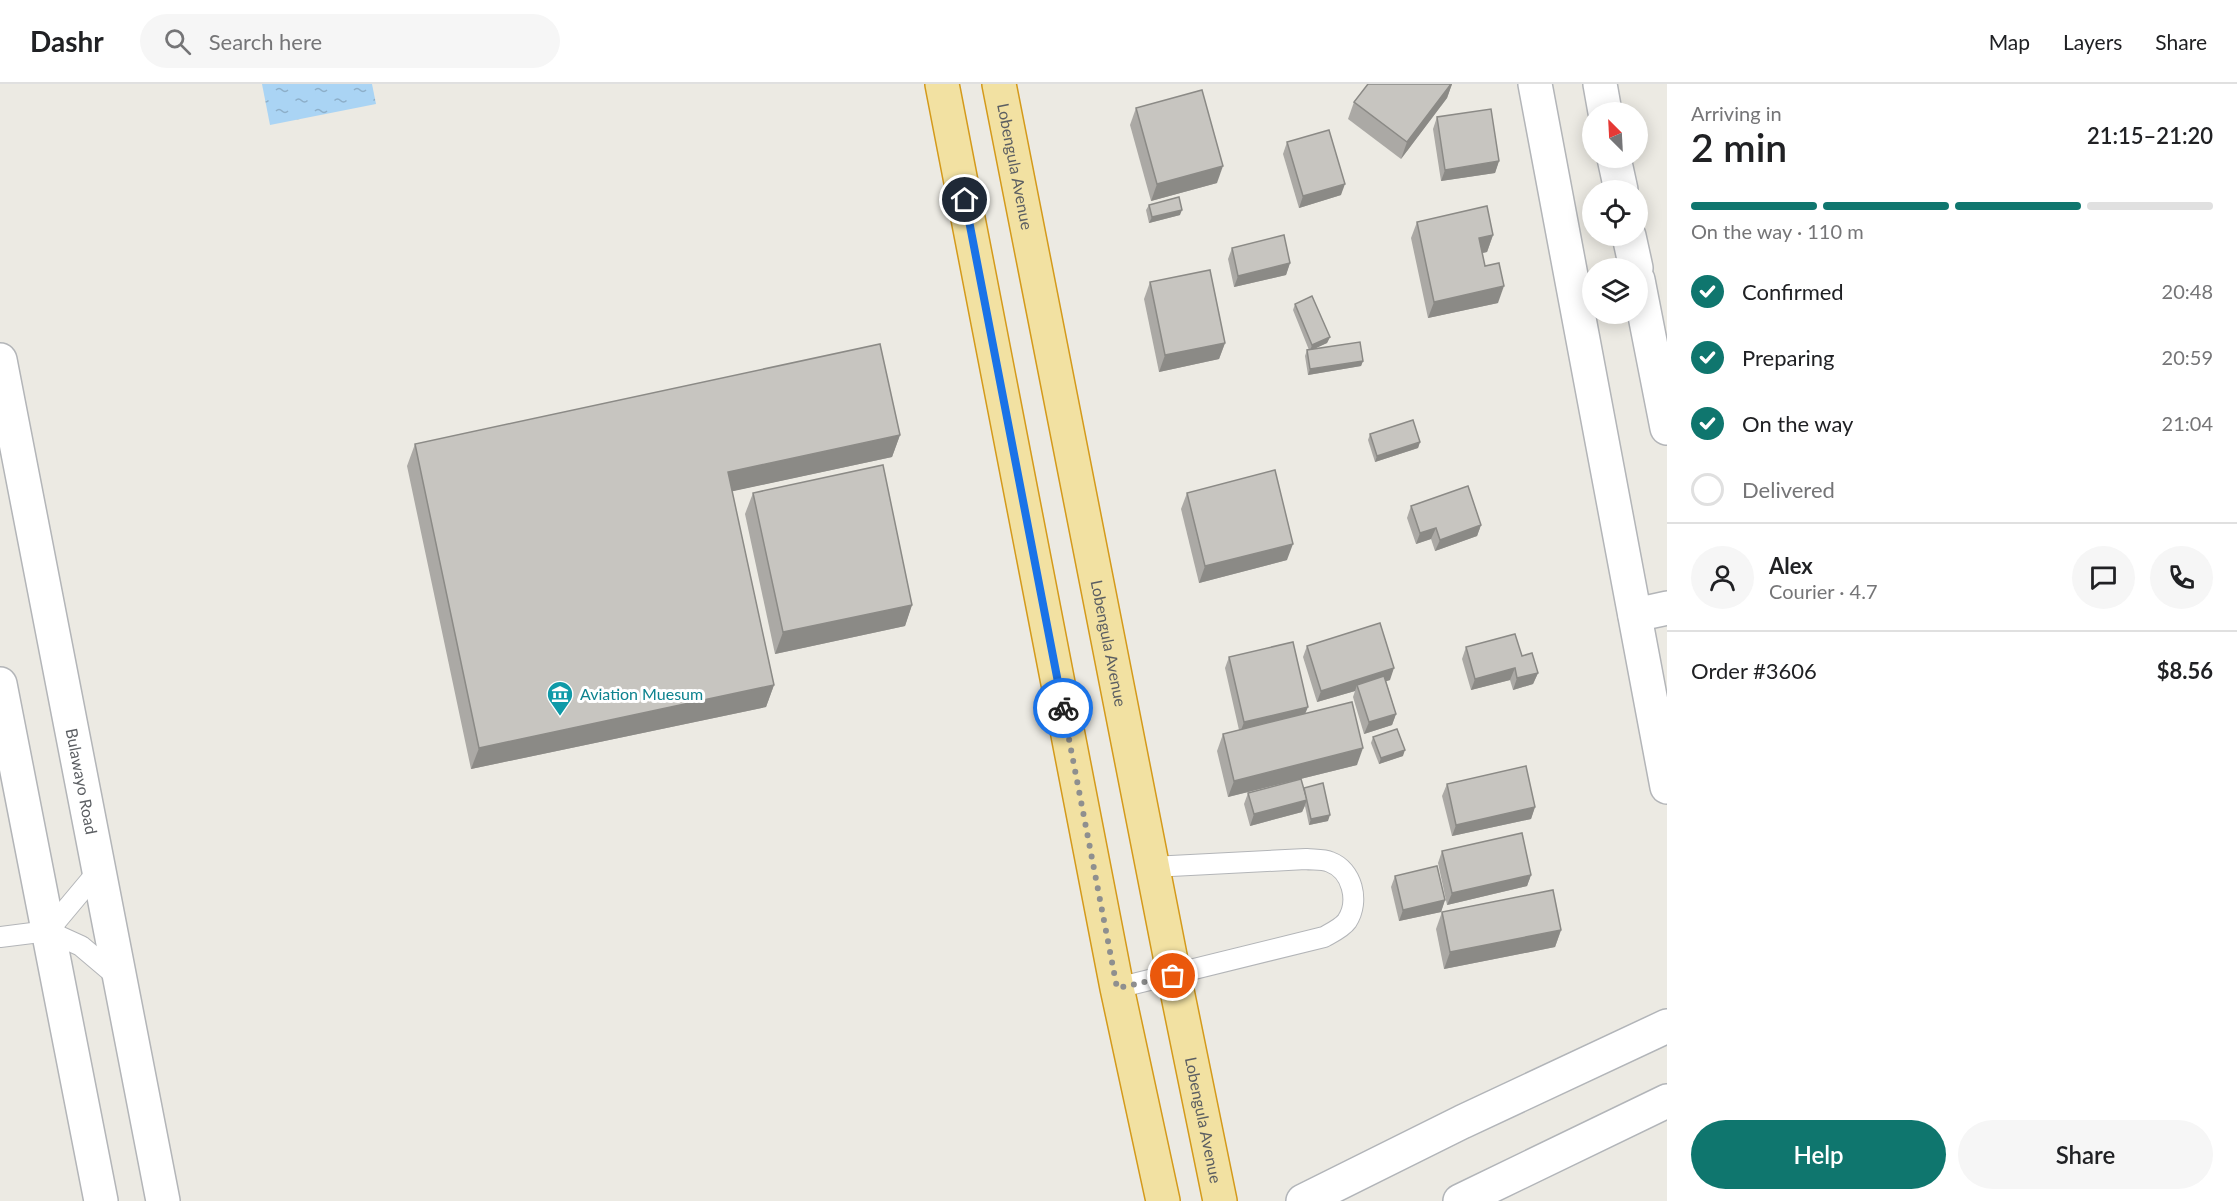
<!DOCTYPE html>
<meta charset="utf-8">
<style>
body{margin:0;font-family:Lato,sans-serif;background:#f6f6f6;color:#202124;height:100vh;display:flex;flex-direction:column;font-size:22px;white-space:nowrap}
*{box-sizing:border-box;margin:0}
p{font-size:20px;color:#757577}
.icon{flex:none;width:33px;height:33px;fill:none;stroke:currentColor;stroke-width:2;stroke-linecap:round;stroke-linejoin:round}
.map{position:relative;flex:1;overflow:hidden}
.panel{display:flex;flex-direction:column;background:#fff;width:570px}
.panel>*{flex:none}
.needle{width:39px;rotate:336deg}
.controls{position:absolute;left:1582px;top:18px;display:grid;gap:12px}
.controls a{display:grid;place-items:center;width:66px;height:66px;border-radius:50%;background:#fff;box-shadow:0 3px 15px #0003;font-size:30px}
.pin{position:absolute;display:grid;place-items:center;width:51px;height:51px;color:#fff;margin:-26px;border:3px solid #fff;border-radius:50%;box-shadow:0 2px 6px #0007}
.courier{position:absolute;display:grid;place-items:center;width:60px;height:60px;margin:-30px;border:4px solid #1a73e8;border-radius:50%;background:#fff;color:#222;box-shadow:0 2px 8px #0007}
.headline em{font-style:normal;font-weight:600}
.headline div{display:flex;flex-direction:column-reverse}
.headline{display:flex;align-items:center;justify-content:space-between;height:102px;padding:0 24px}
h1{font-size:39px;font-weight:600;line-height:45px}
.bar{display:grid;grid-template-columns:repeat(4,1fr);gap:9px 6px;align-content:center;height:72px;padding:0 24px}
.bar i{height:8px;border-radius:4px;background:#e0e0e0}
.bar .active{background:#0f766e}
.bar p{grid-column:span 4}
.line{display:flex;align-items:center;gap:15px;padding:0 24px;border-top:2px solid #e0e0e0}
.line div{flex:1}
.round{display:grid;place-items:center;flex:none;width:63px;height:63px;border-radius:32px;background:#f6f6f6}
ol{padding:0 24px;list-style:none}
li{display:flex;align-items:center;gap:18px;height:66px}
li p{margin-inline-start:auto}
li .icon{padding:6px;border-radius:50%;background:#0f766e;color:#fff;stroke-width:4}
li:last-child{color:#757577}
li i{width:33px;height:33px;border:3px solid #e0e0e0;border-radius:50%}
.action{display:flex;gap:12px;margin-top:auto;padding:12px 24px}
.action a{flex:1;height:69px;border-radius:36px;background:#0f766e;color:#fff;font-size:24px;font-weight:600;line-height:69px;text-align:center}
.action a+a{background:#f6f6f6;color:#202124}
header{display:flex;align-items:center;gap:36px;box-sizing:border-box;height:84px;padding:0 30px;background:#fff;border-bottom:2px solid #e0e0e0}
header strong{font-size:28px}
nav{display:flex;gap:33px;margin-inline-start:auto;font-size:21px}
.search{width:420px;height:54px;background:#f6f6f6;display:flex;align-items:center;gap:15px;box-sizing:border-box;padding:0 21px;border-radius:33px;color:#757577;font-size:22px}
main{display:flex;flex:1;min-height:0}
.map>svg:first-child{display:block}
.water{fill:url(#water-ripples)}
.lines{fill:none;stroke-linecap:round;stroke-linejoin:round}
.service-casing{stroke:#b3b5b8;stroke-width:22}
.minor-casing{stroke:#b3b5b8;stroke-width:36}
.tertiary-casing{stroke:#b3b5b8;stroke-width:36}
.secondary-casing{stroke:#b2b5b9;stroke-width:36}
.trunk-casing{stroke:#d49a1b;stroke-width:36}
.service{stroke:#fff;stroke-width:20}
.minor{stroke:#fff;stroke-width:33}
.tertiary{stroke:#fff;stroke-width:33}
.secondary{stroke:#fff;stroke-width:33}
.trunk{stroke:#f2e1a2;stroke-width:33}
.wall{fill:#aba9a5}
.shaded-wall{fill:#8b8a86}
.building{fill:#c7c5c0;stroke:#8b8a86;stroke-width:1.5}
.done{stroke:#8e8f8f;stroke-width:6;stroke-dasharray:0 10.8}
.route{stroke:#1a73e8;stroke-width:8}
.labels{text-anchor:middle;stroke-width:6;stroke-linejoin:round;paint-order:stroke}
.street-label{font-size:16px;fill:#5b5e62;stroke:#fff}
.culture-label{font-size:16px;fill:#0d838f;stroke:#fff;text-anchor:start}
</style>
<header>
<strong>Dashr</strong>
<div class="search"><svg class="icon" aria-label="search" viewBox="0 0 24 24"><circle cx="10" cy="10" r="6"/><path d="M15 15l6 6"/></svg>Search here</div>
<nav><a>Map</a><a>Layers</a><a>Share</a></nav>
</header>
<main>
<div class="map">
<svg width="1667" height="1117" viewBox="0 0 1667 1117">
<defs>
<pattern id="water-ripples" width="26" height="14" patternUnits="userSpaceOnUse" patternTransform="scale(1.5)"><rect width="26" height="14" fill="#aad4f4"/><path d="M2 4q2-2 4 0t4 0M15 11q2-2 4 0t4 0" fill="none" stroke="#8dafc9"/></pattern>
</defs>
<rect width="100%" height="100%" fill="#eceae3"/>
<polygon class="water" points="262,0 372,0 376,20 270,41"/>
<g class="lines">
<g class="service-casing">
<g id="service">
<polyline points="48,847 99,786"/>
<polyline points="0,853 48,847 81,862 120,895"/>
<path d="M 1117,904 L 1324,853 C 1331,849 1342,844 1347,837 C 1360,817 1352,786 1330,778 C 1323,775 1313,776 1306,775 L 1152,783"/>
</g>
</g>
<g class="minor-casing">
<g id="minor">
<polyline points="1535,0 1667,703"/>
<polyline points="1600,0 1605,28"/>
<polyline points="1614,74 1621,106"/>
<polyline points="1629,152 1636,184"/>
<polyline points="1638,196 1667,344"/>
<polyline points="1635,531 1667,524"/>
</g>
</g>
<g class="tertiary-casing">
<g id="tertiary">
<path id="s1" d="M 0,276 L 163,1117"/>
<polyline points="0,600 101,1117"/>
</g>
</g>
<g class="secondary-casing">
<g id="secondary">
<polyline points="1303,1117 1462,1038 1667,942"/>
<polyline points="1460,1117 1667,1017"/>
</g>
</g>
<g class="trunk-casing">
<g id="trunk">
<polyline points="942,0 1117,904 1163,1117"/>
<path id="s2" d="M 999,0 L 1174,892 L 1220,1117"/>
</g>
</g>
<use href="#service" class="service"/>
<use href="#minor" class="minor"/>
<use href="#tertiary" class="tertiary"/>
<use href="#secondary" class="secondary"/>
<use href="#trunk" class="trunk"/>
</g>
<g class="wall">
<polygon points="1368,0 1452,0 1447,14 1401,75 1348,35 1354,18"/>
<polygon points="1136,24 1217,99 1151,117 1130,41"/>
<polygon points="1437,33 1499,77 1495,89 1441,97 1433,45"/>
<polygon points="1287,58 1341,111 1299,124 1283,70"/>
<polygon points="1149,121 1180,131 1149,139 1146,126"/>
<polygon points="1417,138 1493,151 1487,168 1482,169 1485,182 1498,219 1428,234 1411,154"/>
<polygon points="1232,164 1290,179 1286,191 1234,203 1228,175"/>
<polygon points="1150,198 1225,259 1219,275 1159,288 1144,215"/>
<polygon points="1295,220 1330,253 1327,259 1312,265 1363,277 1361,282 1308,291 1305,272 1307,266 1309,266 1293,226"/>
<polygon points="1370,350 1420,358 1418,364 1375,378 1368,356"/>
<polygon points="900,351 892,373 732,407 774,601 766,623 471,685 407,382 415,360"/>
<polygon points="753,409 912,521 905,542 775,570 745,430"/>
<polygon points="1187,409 1287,476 1199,499 1181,425"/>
<polygon points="1411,422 1481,441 1477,452 1435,467 1431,455 1416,460 1407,434"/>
<polygon points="1307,562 1390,596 1386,597 1396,630 1392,641 1364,650 1353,613 1355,607 1317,618 1303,573"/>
<polygon points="1466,563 1522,572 1538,589 1533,600 1513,606 1510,596 1471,606 1462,575"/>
<polygon points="1229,573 1305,630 1357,681 1228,713 1217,667 1223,650 1239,646 1225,584"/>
<polygon points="1373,653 1403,672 1379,680 1371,659"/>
<polygon points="1447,700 1535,723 1531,735 1452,752 1442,712"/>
<polygon points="1303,705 1328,737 1309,741 1305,722 1302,728 1250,742 1244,720 1248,709"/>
<polygon points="1442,767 1531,791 1527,802 1447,821 1438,779"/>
<polygon points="1395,792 1445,816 1441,828 1399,837 1391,803"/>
<polygon points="1442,828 1561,846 1555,863 1444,885 1436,845"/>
</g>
<g class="shaded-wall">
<polygon points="1451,0 1452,0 1447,14 1401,75 1407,58"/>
<polygon points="1499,77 1495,89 1441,97 1445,86"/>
<polygon points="1223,82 1217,99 1151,117 1157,100"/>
<polygon points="1345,100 1341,111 1299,124 1303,112"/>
<polygon points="1182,126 1180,131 1149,139 1152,133"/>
<polygon points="1493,151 1487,168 1473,171 1479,154"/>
<polygon points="1290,179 1286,191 1234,203 1238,192"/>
<polygon points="1504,202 1498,219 1428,234 1434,218"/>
<polygon points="1330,253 1327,259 1310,267 1312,261"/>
<polygon points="1225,259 1219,275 1159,288 1165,271"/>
<polygon points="1363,277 1361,282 1308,291 1310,285"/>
<polygon points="900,351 892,373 720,410 728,388"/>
<polygon points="1420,358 1418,364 1375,378 1377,372"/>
<polygon points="1481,441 1477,452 1435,467 1440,456"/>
<polygon points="1436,444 1431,455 1416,460 1420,449"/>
<polygon points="1293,460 1287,476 1199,499 1205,482"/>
<polygon points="912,521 905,542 775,570 783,548"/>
<polygon points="1394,584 1390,596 1358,606 1357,601 1355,607 1317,618 1321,607"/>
<polygon points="1515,584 1510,596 1471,606 1475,595"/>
<polygon points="1538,589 1533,600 1513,606 1517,594"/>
<polygon points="774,601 766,623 471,685 479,664"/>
<polygon points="1308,623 1303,635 1240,649 1244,638"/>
<polygon points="1396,630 1392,641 1364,650 1369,638"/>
<polygon points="1363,664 1357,681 1228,713 1234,697"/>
<polygon points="1405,666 1403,672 1379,680 1381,674"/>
<polygon points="1307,716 1302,728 1250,742 1254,730"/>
<polygon points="1535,723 1531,735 1452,752 1456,741"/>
<polygon points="1330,731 1328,737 1309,741 1311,735"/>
<polygon points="1531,791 1527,802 1447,821 1452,809"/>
<polygon points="1445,816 1441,828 1399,837 1403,826"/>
<polygon points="1561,846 1555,863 1444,885 1450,868"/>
</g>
<g class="building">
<polygon points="1368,0 1451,0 1407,58 1354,18"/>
<polygon points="1202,6 1223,82 1157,100 1136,24"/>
<polygon points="1491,25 1499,77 1445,86 1437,33"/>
<polygon points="1329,46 1345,100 1303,112 1287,58"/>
<polygon points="1179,113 1182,126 1152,133 1149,121"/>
<polygon points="1487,122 1493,151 1479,154 1485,182 1499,179 1504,202 1434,218 1417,138"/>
<polygon points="1284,151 1290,179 1238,192 1232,164"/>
<polygon points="1210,186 1225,259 1165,271 1150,198"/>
<polygon points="1312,212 1330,253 1312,261 1295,220"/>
<polygon points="1360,258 1363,277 1310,285 1307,266"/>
<polygon points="880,260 900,351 728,388 774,601 479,664 415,360"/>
<polygon points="1413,336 1420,358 1377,372 1370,350"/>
<polygon points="883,381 912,521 783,548 753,409"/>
<polygon points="1275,386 1293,460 1205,482 1187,409"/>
<polygon points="1468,402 1481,441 1440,456 1436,444 1420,449 1411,422"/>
<polygon points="1380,539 1394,584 1321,607 1307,562"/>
<polygon points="1515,550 1522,572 1532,569 1538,589 1517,594 1515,584 1475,595 1466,563"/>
<polygon points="1293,558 1308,623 1244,638 1229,573"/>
<polygon points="1384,592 1396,630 1369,638 1357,601"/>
<polygon points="1352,618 1363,664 1234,697 1223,650"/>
<polygon points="1397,645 1405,666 1381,674 1373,653"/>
<polygon points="1526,682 1535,723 1456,741 1447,700"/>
<polygon points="1301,695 1307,716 1254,730 1248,709"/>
<polygon points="1323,699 1330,731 1311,735 1304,704"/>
<polygon points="1522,749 1531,791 1452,809 1442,767"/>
<polygon points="1437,782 1445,816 1403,826 1395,792"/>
<polygon points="1553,806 1561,846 1450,868 1442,828"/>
</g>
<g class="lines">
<polyline class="done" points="1063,624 1117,904 1173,892"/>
<polyline class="route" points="965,116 1063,624"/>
</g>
<defs>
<g id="museum-pin" transform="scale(1.35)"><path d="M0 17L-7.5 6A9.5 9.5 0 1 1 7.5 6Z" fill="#0f9aa8" stroke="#fff"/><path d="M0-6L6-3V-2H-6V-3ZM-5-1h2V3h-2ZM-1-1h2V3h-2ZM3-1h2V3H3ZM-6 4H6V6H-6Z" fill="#fff"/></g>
</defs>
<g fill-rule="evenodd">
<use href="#museum-pin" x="560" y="610"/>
</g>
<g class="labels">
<g class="street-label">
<text dy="6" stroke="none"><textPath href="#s2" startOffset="84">Lobengula Avenue</textPath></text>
<text dy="6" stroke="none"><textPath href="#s2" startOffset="570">Lobengula Avenue</textPath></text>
<text dy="6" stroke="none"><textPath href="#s1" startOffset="429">Bulawayo Road</textPath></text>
<text dy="6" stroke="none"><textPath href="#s2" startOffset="1056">Lobengula Avenue</textPath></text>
</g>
<g class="culture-label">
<text x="580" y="616">Aviation Muesum</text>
</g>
</g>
</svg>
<div class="controls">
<a><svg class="needle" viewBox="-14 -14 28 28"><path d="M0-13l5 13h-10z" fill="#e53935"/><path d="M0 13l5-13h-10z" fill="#757577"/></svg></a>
<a><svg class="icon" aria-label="locate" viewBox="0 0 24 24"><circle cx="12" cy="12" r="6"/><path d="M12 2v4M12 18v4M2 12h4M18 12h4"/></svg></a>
<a><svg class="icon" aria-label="layers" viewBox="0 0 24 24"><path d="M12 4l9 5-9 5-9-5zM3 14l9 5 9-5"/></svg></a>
</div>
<div class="pin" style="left:1173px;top:892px;background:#ea580c"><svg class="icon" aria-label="bag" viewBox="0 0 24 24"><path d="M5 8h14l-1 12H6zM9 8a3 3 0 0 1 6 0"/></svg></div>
<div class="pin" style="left:965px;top:116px;background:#1f2937"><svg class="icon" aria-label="home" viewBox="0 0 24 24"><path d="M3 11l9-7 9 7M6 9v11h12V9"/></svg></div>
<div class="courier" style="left:1063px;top:624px"><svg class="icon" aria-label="bike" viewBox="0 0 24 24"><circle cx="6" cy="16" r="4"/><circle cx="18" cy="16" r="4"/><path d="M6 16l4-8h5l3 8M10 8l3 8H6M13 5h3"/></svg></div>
</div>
<section class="panel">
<div class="headline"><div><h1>2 min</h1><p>Arriving in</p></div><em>21:15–21:20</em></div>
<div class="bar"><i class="active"></i><i class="active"></i><i class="active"></i><i></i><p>On the way · 110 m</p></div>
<ol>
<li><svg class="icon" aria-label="check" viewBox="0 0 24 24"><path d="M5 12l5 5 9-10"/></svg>Confirmed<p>20:48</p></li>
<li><svg class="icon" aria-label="check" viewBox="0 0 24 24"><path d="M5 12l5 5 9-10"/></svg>Preparing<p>20:59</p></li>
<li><svg class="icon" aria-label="check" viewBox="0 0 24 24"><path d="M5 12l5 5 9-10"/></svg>On the way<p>21:04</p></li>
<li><i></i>Delivered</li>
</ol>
<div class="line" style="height:108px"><a class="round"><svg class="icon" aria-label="person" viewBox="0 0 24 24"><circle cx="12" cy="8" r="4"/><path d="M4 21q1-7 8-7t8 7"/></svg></a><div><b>Alex</b><p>Courier · 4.7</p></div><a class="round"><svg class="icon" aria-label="chat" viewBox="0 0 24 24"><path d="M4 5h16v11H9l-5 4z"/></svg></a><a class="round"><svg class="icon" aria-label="phone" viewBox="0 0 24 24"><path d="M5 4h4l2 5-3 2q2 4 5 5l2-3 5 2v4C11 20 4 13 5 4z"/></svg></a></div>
<div class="line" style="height:78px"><div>Order #3606</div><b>$8.56</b></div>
<div class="action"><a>Help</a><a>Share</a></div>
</section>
</main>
